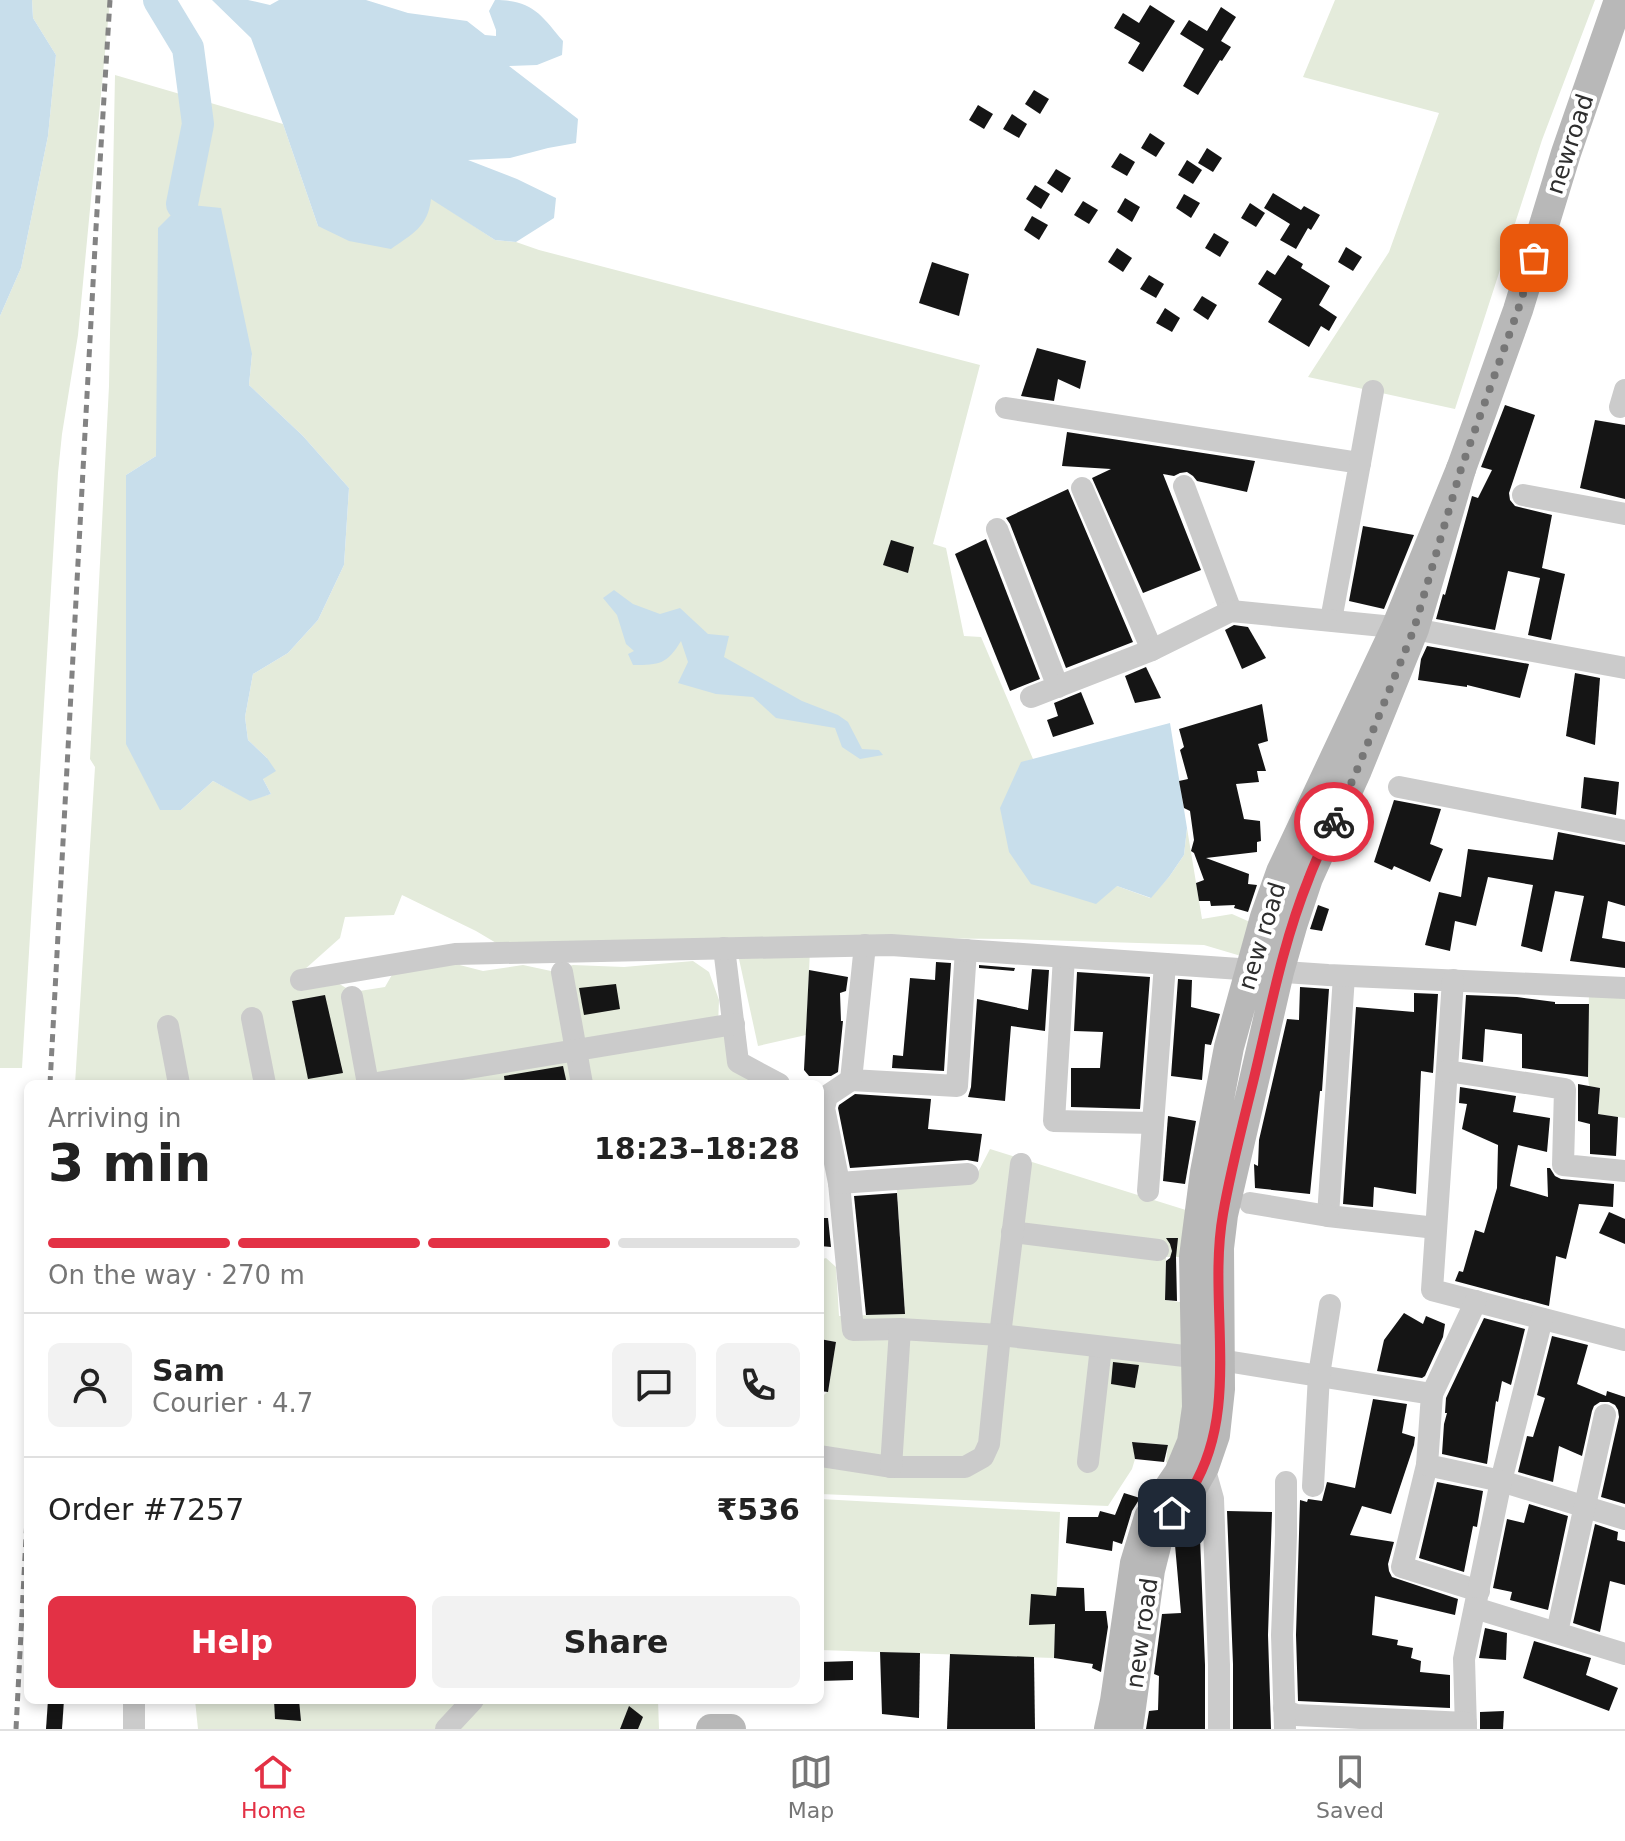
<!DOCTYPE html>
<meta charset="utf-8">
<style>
body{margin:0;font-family:"DejaVu Sans",sans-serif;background:#f2f2f2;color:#222;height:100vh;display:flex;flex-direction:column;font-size:30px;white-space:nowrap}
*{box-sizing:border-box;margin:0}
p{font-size:26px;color:#767676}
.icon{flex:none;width:44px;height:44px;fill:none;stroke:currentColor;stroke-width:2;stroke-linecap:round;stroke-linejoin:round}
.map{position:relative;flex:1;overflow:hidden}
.side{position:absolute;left:24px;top:1080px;width:800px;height:624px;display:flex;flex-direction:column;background:#fff;border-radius:12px;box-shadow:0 4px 12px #0003}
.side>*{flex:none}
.pin{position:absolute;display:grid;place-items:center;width:68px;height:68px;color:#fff;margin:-34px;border-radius:16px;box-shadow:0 4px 12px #0006}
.courier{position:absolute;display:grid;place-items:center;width:80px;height:80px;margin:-40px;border:6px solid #e33145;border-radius:50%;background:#fff;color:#222;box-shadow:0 2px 10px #0007}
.overview em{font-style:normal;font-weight:600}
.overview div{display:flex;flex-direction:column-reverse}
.overview{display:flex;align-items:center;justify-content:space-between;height:136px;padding:0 24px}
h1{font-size:52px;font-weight:600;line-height:60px}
.bar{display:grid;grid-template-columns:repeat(4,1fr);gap:12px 8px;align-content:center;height:96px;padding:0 24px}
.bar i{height:10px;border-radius:6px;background:#e0e0e0}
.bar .current{background:#e33145}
.bar p{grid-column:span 4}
.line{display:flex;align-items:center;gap:20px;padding:0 24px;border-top:2px solid #e0e0e0}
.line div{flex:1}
.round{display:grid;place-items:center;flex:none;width:84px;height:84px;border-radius:12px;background:#f2f2f2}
.primary-button{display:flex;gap:16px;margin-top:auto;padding:16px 24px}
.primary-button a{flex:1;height:92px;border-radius:12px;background:#e33145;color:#fff;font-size:32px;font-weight:600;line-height:92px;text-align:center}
.primary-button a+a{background:#f2f2f2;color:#222}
.dock{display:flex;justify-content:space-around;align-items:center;height:112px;border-top:2px solid #e0e0e0;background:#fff;font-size:22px;color:#767676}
.dock a{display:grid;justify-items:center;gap:4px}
.dock .current{color:#e33145}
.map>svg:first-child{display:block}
.green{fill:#e4ebdb;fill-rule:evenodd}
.water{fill:#c8deeb}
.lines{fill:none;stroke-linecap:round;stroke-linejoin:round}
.river{stroke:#c8deeb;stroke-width:32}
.building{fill:#151515}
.minor{stroke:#cbcbcb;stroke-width:22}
.secondary{stroke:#b8b8b8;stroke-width:30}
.rail{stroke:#838383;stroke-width:5;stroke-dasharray:8 6;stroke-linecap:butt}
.done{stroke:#777;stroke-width:8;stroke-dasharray:0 14.4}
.route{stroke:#e33145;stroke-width:10}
.labels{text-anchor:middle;stroke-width:8;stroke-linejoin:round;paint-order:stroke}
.street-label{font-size:24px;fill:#2e2e2e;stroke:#fff}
</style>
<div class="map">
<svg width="1625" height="1729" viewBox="0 0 1625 1729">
<rect width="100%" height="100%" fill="#fff"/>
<g class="green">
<polygon points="32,0 110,0 78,335 62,434 58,473 22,1068 0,1068 0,316 21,268 48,136 56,55 33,18"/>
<polygon points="1335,0 1595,0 1542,140 1455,409 1308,377 1389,252 1439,113 1303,77"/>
<path d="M 115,75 L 283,124 L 318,226 L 431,198 L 495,240 L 516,242 L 539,250 L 980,365 L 933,544 L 946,548 L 964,636 L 981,637 L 1033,759 L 1021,763 L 1117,886 L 1150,898 L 1169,877 L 1184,855 L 1187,828 L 1202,919 L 1232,914 L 1250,922 L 1241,956 L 1204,945 L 1007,939 L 802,937 L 513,953 L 476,931 L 402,895 L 394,915 L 345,917 L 340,938 L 295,978 L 336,982 L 353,992 L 385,987 L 393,973 L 444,961 L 483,971 L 523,965 L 551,971 L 573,965 L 624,967 L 693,961 L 709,972 L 719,1000 L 718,1026 L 762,1084 L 75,1084 L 95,767 L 90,759 L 109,386 ZM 252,354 L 249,385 L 303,436 L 349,488 L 344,565 L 318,620 L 288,653 L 253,674 L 245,717 L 248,740 L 267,758 L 263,779 L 271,794 L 250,800 L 213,781 L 181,810 L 127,560 L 126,475 L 156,456 Z"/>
<polygon points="810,950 806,1035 758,1046 739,959"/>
<polygon points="1625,988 1625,1118 1598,1114 1600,1088 1589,1086 1588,1077 1589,989"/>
<polygon points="990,1149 1189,1211 1188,1242 1179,1257 1166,1257 1165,1300 1187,1303 1179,1473 1166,1462 1168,1445 1133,1442 1135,1459 1132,1469 1108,1506 820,1494 820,1399 828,1391 836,1342 820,1339 820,1260 826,1258 836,1267 839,1316 905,1314 897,1191 894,1179 976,1176"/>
<polygon points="820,1499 1060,1512 1054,1658 820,1650"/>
<polygon points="195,1700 658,1700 659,1729 198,1729"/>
</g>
<g class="water">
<polygon points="0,0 32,0 33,18 56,55 48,136 21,268 0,316"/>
<path d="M 212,0 L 248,0 L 270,5 L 279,0 L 366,0 L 408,13 L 467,21 L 485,35 L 496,36 L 496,30 L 489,11 L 495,0 C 533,0 541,15 563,41 L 562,55 L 537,65 L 509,66 L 578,119 L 576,143 L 548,148 L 510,158 L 468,160 L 517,179 L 556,198 L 554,218 L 516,242 L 495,240 L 431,199 C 428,227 412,234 391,249 L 349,241 L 318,226 L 283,124 L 251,38 Z"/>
<polygon points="182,204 221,208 252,354 249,385 303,436 349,488 344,565 318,620 288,653 253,674 245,717 248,740 267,758 276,771 263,779 271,794 250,801 213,781 181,810 160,810 126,744 126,475 156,456 158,228"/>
<path d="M 614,590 L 633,604 L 660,614 L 680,608 L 708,634 L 729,636 L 724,657 L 802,701 L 838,715 L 848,722 L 862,749 L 879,750 L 883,755 L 860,759 L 842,747 L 835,728 L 776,718 L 753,697 L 716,694 L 678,683 L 688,662 L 681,641 C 667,664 660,665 633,665 L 628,654 L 634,651 L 626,644 L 617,615 L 603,598 Z"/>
<polygon points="1170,723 1187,828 1184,855 1169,877 1151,898 1117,886 1096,904 1031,884 1009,852 1000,808 1021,762"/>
</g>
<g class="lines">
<polyline class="river" points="159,0 188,48 198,124 182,204"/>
</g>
<g class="building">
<polygon points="1150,5 1175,21 1143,72 1128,63 1140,43 1114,28 1123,13 1139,23"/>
<polygon points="1221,7 1236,17 1221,41 1231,47 1222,61 1220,60 1198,95 1183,86 1204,49 1180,34 1189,20 1207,31"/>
<polygon points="1034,90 1049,99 1040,114 1025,104"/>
<polygon points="978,105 993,114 984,129 969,120"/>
<polygon points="1012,114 1027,124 1019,138 1003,129"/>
<polygon points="1150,133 1165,143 1156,157 1141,148"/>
<polygon points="1207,148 1222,158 1213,172 1198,163"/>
<polygon points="1120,153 1135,162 1127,176 1111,167"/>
<polygon points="1187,160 1202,170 1193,184 1178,175"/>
<polygon points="1056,169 1071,178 1062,193 1047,183"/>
<polygon points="1035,185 1050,194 1041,209 1026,199"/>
<polygon points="1273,193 1301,210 1304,206 1320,215 1311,230 1308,228 1296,249 1280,240 1290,224 1264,208"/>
<polygon points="1184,194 1200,203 1191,218 1176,208"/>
<polygon points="1125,198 1140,207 1132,222 1117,212"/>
<polygon points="1083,201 1098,210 1089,224 1074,215"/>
<polygon points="1250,203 1265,213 1256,227 1241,218"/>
<polygon points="1032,216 1048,225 1039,240 1024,230"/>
<polygon points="1214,233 1229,242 1220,257 1205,248"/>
<polygon points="1346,247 1362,257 1353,271 1338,262"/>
<polygon points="1117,248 1132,258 1123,272 1108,262"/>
<polygon points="1288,255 1303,264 1301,268 1330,286 1319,305 1337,317 1329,331 1321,326 1309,347 1268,322 1282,299 1258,284 1267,270 1275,275"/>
<polygon points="932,262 969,274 959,316 919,303"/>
<polygon points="1149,275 1164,284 1156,298 1140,289"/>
<polygon points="1202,296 1217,305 1208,320 1193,310"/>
<polygon points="1165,308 1180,318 1172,332 1156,323"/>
<polygon points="1037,348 1086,361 1080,389 1058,379 1054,401 1021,396"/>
<polygon points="1505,405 1535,415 1509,493 1510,500 1515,506 1552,515 1542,568 1565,574 1551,640 1528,635 1540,578 1508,571 1495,630 1436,619 1443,594 1445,595 1472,496 1478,498 1492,470 1481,467"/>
<polygon points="1595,420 1625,425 1625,499 1580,488"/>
<polygon points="1067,432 1255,461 1247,492 1197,481 1193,476 1187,472 1180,473 1174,476 1163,474 1201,570 1143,593 1092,478 1111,469 1062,466"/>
<polygon points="1068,489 1133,642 1066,668 1010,524 1006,518"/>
<polygon points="1363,526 1414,535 1384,609 1349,601"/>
<polygon points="986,539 1040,679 1010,691 955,554"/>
<polygon points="891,540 914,547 908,573 883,565"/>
<polygon points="1234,625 1248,627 1266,658 1242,669 1225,630"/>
<polygon points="1427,646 1529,664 1520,698 1467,685 1467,687 1418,680 1421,659"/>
<polygon points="1146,667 1161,698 1135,703 1125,676"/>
<polygon points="1575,673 1600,678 1595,745 1566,736"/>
<polygon points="1081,692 1094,724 1053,737 1047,720 1058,716 1054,703"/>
<polygon points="1262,704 1268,741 1258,744 1266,771 1257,771 1259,782 1236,784 1244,819 1260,821 1261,841 1257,842 1257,852 1206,858 1249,874 1248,884 1257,885 1248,912 1234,908 1235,905 1211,906 1210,901 1199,901 1196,883 1204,880 1194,853 1191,851 1194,840 1190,811 1184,808 1179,781 1188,779 1180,750 1184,747 1179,729"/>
<polygon points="1584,777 1619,782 1616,815 1581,808"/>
<polygon points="1394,800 1441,809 1430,844 1443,849 1430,882 1394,866 1392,870 1374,862"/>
<polygon points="1558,832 1625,845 1625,906 1608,901 1602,938 1625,942 1625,968 1570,961 1584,896 1555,891 1542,952 1521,946 1533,885 1488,877 1476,926 1455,921 1450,951 1425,945 1439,892 1461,897 1468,849 1553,860"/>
<polygon points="1318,905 1329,909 1322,931 1310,929"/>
<polygon points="936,962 951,963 944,1071 892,1068 893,1055 903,1056 910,978 935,980"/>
<polygon points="979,965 1015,968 1014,971 979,968"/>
<polygon points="1032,969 1049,970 1045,1031 1011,1026 1005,1101 968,1097 971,1087 977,999 1028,1010"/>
<polygon points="809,970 848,977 846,991 840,993 841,1021 843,1021 838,1072 831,1076 809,1076 804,1070"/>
<polygon points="1077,972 1150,977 1140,1109 1071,1107 1071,1068 1100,1068 1103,1032 1074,1031"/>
<polygon points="1178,979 1192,980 1191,1007 1220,1014 1211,1045 1205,1044 1202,1080 1171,1076"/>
<polygon points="616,984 620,1009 584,1015 579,988"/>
<polygon points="1300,987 1329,989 1322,1091 1320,1091 1310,1194 1255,1188 1254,1164 1258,1166 1259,1140 1287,1019 1299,1020"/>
<polygon points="1414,993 1438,994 1433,1073 1421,1071 1416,1194 1374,1187 1373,1207 1343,1204 1356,1007 1414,1012"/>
<polygon points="325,995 343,1073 308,1079 292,1001"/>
<polygon points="1466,995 1517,997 1555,1002 1555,1004 1589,1004 1588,1077 1522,1068 1522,1034 1485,1029 1483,1062 1462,1059"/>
<polygon points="563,1066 567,1084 505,1084 504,1076"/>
<polygon points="1578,1084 1600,1088 1598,1114 1618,1117 1616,1156 1590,1154 1590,1124 1578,1121"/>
<polygon points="1460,1087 1516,1096 1513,1112 1550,1118 1547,1152 1518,1145 1510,1186 1548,1197 1547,1168 1550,1168 1555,1176 1561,1179 1614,1184 1613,1207 1579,1204 1566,1259 1556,1256 1549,1306 1455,1281 1459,1271 1463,1272 1475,1230 1484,1233 1497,1188 1498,1145 1462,1129 1467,1104 1459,1103"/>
<polygon points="855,1094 931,1099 928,1129 982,1134 978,1162 967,1160 850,1168 838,1108 839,1105"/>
<polygon points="1168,1116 1196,1121 1185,1184 1163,1181"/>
<polygon points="897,1193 905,1314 866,1315 854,1196"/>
<polygon points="1609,1212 1625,1219 1625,1244 1599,1233"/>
<polygon points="820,1218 828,1218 831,1247 820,1246"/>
<polygon points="1166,1238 1178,1238 1176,1257 1177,1301 1165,1300 1166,1261 1170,1258 1172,1251 1170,1244"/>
<polygon points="1404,1313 1423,1324 1426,1316 1445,1324 1443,1337 1425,1376 1422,1378 1377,1371 1384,1340"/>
<polygon points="1484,1318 1525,1329 1511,1385 1502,1381 1498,1402 1496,1401 1487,1464 1442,1454 1444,1424 1447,1413 1445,1413 1446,1398"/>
<polygon points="1552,1336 1588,1345 1577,1384 1606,1396 1607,1391 1625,1397 1625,1504 1601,1497 1619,1417 1618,1410 1615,1405 1609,1402 1600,1402 1594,1406 1592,1411 1582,1456 1559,1446 1553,1482 1518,1472 1527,1436 1533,1437 1545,1398 1537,1395"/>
<polygon points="820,1339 836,1342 828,1392 820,1391"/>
<polygon points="1113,1362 1139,1365 1135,1388 1111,1384"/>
<polygon points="1373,1399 1407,1404 1402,1433 1415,1437 1414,1445 1391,1514 1362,1506 1350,1535 1394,1542 1388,1564 1389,1571 1392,1577 1458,1599 1455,1615 1375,1596 1372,1635 1398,1640 1397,1645 1413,1648 1411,1658 1421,1661 1420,1672 1450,1675 1450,1708 1298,1701 1296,1635 1300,1500 1307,1502 1308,1499 1322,1501 1327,1482 1355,1488"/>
<polygon points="1132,1442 1168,1445 1164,1462 1135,1459"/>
<polygon points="1437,1482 1483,1491 1477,1527 1473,1526 1464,1572 1419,1558"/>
<polygon points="1124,1493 1140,1498 1132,1511 1122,1544 1113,1541 1112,1551 1066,1543 1068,1517 1098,1517 1100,1511 1115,1515"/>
<polygon points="1529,1504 1568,1516 1548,1610 1510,1600 1512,1592 1493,1588 1507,1519 1524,1523"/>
<polygon points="1227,1511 1272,1512 1268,1635 1271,1729 1233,1729 1233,1664"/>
<polygon points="1197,1512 1199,1512 1205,1665 1205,1729 1146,1729 1149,1711 1158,1710 1159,1676 1154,1674 1162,1614 1181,1613 1175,1545 1177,1538"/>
<polygon points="1595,1524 1618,1532 1617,1540 1625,1542 1625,1585 1610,1581 1600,1632 1573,1623"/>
<polygon points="1057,1587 1084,1588 1085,1611 1106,1611 1108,1627 1101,1672 1092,1668 1093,1664 1054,1658 1055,1624 1029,1625 1031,1594 1056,1596"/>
<polygon points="1485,1628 1507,1633 1506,1660 1479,1658"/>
<polygon points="1534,1641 1591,1658 1586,1675 1618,1688 1609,1711 1523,1678"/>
<polygon points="880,1652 920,1653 919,1718 882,1714"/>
<polygon points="950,1654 1034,1657 1035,1729 947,1729"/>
<polygon points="853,1661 853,1680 820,1681 820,1662"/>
<polygon points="48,1700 64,1700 62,1729 46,1729"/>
<polygon points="274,1700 299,1700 301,1721 275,1719"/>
<polygon points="629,1706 643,1717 638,1729 620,1729"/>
<polygon points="1504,1711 1503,1729 1480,1729 1480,1712"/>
</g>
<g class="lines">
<g class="minor">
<polyline points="1620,407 1625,390"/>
<polyline points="1006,408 1360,463 1331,620"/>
<polyline points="1360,463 1373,391"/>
<polyline points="1184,486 1231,611"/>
<polyline points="1082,488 1152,650"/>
<polyline points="1523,495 1625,514"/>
<polyline points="997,529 1058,687"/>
<polyline points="1031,697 1152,650 1231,611 1414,629 1625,668"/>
<polyline points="1399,787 1625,831"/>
<polyline points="865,945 851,1080 957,1086 966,950"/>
<polyline points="724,948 738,1062 779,1084"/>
<polyline points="1064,957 1054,1121 1153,1123"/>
<polyline points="562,972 582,1084"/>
<polyline points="1344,976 1328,1216 1436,1228"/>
<polyline points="301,980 455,954 891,945 1328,975 1625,988"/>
<polyline points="1453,980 1432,1290 1625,1340"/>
<polyline points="352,997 368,1084"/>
<polyline points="252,1018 265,1084"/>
<polyline points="168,1026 179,1084"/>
<polyline points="1447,1071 1565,1089 1563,1165 1625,1171"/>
<polyline points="851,1080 827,1096 824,1108 839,1183 853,1330 900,1329"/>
<polyline points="371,1084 734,1024"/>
<polyline points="839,1183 968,1174"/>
<polyline points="1148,1191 1165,964"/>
<polyline points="1250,1203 1328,1216"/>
<polyline points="1012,1232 1158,1250"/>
<polyline points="1542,1319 1501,1481 1625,1519"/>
<polyline points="1432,1394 1476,1301"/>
<polyline points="820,1456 891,1467 965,1467 983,1457 989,1444 1000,1335 1021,1164"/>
<polyline points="1088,1462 1101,1347"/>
<polyline points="1197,1464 1204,1467 1213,1499 1219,1665 1219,1729"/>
<polyline points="1427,1465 1402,1567 1479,1591"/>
<polyline points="891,1467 900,1329 1000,1335 1220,1360 1432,1394 1427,1465 1501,1481 1464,1659 1466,1729"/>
<polyline points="1313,1486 1319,1375 1330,1305"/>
<polyline points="1475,1608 1625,1654"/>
<polyline points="1557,1632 1605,1415"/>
<polyline points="1284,1708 1286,1711 1296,1715 1466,1723"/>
<polyline points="134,1729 134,1700"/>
<polyline points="446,1729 473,1700"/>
<polyline points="1285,1729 1282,1635 1286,1535 1286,1482"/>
</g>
<g class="secondary">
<polyline points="1461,469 1518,310 1566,153 1619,0"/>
<polyline points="711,1729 731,1729"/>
<polyline points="1109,1729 1115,1701 1135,1563 1149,1517 1179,1473 1192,1442 1197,1407 1194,1257 1205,1172 1229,1047 1265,917 1281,872 1396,628 1461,469 1414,629 1357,770 1308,878 1293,923 1279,972 1223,1215 1219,1248 1220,1389 1215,1435 1204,1467 1190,1492 1160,1530 1150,1570 1128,1729"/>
</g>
<g class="rail">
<polyline points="50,1084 96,228 110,0"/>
<polyline points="16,1729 28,1499"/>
</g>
</g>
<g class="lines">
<polyline class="done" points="1334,822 1357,770 1414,629 1461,469 1518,310 1534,258"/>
<path class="route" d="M 1172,1513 C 1179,1505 1186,1498 1192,1489 C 1242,1407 1207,1305 1223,1214 C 1231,1168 1243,1123 1254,1078 C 1270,1011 1283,942 1309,878 C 1316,859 1325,841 1334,822"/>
</g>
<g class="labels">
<g class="street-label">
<text transform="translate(1570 144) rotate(-72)" y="8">newroad</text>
<text transform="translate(1262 936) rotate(-73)" y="8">new road</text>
<text transform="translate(1142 1633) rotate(-82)" y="8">new road</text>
</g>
</g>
</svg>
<div class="pin" style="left:1534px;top:258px;background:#ea580c"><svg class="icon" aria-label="bag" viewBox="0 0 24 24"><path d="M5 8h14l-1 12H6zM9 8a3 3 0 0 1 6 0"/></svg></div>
<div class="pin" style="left:1172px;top:1513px;background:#1f2937"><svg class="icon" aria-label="home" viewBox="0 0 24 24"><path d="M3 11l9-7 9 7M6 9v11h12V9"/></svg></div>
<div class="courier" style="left:1334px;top:822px"><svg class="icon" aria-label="bike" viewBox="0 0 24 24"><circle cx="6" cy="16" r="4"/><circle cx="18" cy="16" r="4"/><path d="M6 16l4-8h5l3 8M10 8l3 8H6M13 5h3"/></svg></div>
<section class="side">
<div class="overview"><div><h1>3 min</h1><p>Arriving in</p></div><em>18:23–18:28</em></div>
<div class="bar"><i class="current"></i><i class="current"></i><i class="current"></i><i></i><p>On the way · 270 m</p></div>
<div class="line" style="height:144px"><a class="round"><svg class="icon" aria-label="person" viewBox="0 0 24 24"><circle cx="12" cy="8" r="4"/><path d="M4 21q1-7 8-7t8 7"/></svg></a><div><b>Sam</b><p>Courier · 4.7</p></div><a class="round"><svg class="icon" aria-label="chat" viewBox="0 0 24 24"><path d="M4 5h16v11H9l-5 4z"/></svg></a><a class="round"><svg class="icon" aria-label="phone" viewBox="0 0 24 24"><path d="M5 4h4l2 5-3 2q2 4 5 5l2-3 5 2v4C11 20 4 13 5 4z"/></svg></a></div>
<div class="line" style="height:104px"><div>Order #7257</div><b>₹536</b></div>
<div class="primary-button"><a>Help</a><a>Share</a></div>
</section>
</div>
<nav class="dock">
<a class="current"><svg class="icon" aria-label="home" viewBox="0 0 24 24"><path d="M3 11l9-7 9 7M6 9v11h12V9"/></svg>Home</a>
<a><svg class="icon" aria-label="map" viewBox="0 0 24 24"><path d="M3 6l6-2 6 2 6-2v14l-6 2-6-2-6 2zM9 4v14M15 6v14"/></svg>Map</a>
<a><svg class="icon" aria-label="saved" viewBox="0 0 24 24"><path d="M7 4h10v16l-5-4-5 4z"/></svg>Saved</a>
</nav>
